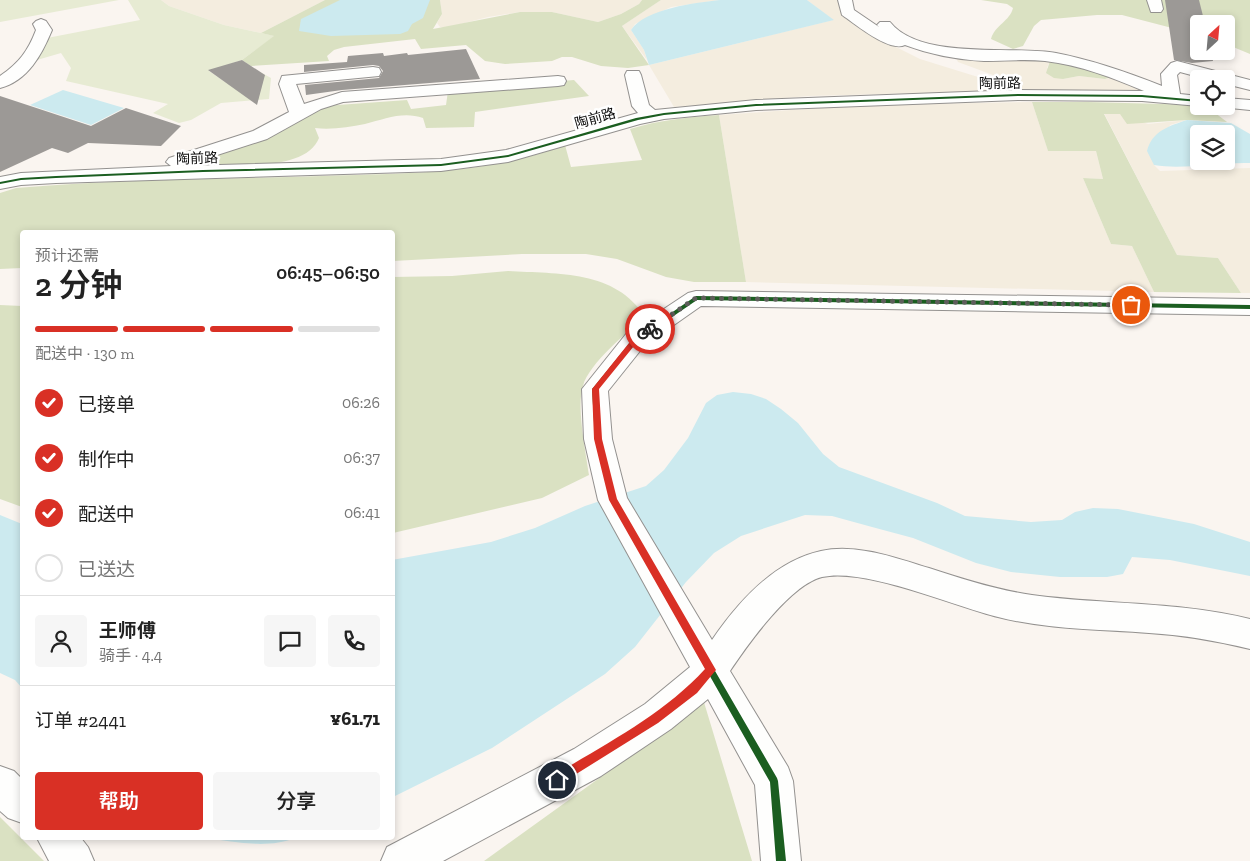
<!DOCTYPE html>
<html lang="zh">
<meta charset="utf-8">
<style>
body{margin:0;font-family:"Zilla Slab","Noto Sans SC",serif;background:#f6f6f6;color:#222;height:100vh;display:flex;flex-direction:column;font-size:19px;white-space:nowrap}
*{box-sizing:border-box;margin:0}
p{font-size:16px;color:#767676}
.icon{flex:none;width:28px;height:28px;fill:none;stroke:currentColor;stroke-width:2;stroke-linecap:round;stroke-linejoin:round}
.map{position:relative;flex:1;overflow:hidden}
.drawer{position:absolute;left:20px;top:230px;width:375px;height:610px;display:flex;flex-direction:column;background:#fff;border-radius:5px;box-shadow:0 2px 8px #0003}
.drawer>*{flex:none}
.needle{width:32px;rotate:26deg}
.buttons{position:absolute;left:1190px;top:15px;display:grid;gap:10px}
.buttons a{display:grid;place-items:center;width:45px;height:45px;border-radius:5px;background:#fff;box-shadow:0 2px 8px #0003;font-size:25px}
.pin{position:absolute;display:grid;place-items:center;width:42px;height:42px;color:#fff;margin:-21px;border:2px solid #fff;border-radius:50%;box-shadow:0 1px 5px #0007}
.courier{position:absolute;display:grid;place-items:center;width:50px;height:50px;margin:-25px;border:4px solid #d93025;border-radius:50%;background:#fff;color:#222;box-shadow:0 1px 6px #0007}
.overview em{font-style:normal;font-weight:600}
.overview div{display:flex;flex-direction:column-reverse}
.overview{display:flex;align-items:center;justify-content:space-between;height:85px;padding:0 15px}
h1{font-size:32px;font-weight:600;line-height:38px}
.bar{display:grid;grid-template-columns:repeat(4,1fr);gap:8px 5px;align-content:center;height:60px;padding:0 15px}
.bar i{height:6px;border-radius:4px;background:#e0e0e0}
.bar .active{background:#d93025}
.bar p{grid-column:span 4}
.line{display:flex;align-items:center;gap:12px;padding:0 15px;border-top:1px solid #e0e0e0}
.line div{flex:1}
.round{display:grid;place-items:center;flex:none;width:52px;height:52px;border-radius:5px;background:#f6f6f6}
ol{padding:0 15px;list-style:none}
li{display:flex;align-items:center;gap:15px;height:55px}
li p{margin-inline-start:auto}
li .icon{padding:5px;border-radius:50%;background:#d93025;color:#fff;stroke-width:4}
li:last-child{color:#767676}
li i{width:28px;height:28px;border:2px solid #e0e0e0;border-radius:50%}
.cta{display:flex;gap:10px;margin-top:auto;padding:10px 15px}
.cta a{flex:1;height:58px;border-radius:5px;background:#d93025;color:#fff;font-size:20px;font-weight:600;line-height:58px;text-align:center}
.cta a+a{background:#f6f6f6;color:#222}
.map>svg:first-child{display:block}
.farmland{fill:#f4eddf}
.green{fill:#e7ebd3}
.forest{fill:#dae1c2}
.water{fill:#cceaef;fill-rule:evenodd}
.building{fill:#9c9996}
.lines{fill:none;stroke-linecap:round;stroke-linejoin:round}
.minor-casing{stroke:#93918f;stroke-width:2}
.minor{fill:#fefefd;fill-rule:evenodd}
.cycleway-casing{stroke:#fff;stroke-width:3}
.cycleway{fill:#1b5e20;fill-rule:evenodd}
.route{fill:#d93025}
.done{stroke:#5f5e5c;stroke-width:5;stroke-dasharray:0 9}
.labels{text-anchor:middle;stroke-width:5;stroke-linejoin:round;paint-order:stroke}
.far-street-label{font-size:14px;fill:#0c0c0c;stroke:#fff}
</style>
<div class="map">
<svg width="1250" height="861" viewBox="0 0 1250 861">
<rect width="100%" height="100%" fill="#faf5f0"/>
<g class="farmland">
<polygon points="161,0 325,0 261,33 224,25 169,6"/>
<polygon points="440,0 642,0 639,4 621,14 598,22 552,12 520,12 488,17 445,28 440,27 437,23 442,14"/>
<polygon points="661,0 720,0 671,7 635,24 631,30 644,50 647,60 622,26"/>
<polygon points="807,0 838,0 840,11 874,36 920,59 991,81 998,88 994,91 809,96 674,107 649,65 833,20"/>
<polygon points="955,56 1024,56 1050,61 1047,68 1063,79 1079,76 1105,79 1113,76 1145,91 1142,92 1020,90 1001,78 958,62"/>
<polygon points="1032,102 1048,151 1096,151 1103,179 1083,178 1111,244 1132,246 1154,292 746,282 719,115 864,105"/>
<polygon points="1104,113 1120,114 1148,124 1187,120 1170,125 1154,165 1160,171 1250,168 1250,293 1241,293 1218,258 1177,255"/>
</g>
<g class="green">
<polygon points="0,0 119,0 0,22"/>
<polygon points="128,0 161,0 169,6 224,25 275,36 242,60 209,71 225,82 260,72 271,78 269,99 221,103 191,120 179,123 153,113 168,104 66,81 71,68 61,53 37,60 47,38 140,20"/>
</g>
<g class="forest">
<polygon points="325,0 440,0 442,14 433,29 520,12 552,12 598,22 621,14 639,4 642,0 661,0 622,26 649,65 628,68 601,66 572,57 562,57 552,61 505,64 485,61 466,45 421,49 415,39 344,47 334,50 327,56 329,61 251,66 242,60 274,36 261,33"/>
<path d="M 981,0 L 1250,0 L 1250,54 L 1226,44 L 1226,24 L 1199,24 L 1199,35 L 1122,15 L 1097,15 L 1041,20 L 1034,26 L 1023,46 L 1013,49 L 991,39 C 995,25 1010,21 1013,8 L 1007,4 Z"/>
<polygon points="1052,59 1113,76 1105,79 1079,76 1063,79 1054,78 1046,73 1050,61"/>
<path d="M 574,80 L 589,96 L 475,112 L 474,127 L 426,128 L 423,118 C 403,111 385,119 365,124 C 349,127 332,130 315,128 L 319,138 C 306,172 232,165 201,166 L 191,164 L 192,161 L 244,147 L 324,106 L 407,100 L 411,109 L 446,105 L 448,91 Z"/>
<polygon points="1032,102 1088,102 1199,105 1206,106 1227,122 1187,120 1127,124 1120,114 1104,114 1177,255 1218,258 1241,293 1154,292 1132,246 1111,244 1083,178 1103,179 1096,151 1048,151"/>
<path d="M 719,115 L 746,282 L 694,282 L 666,277 L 617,259 L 586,254 L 522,254 L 393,261 L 392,232 L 22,232 L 22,268 L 0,269 L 0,193 L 16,188 C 118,179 220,179 322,176 C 403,173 488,175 565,145 L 571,167 L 642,160 L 630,129 C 659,120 689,117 719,115 Z"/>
<path d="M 508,271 C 558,274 616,270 645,317 C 628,332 589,363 583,386 C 576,406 586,453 589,475 L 542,498 L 393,533 L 392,277 L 452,276 Z"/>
<polygon points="0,305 22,306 22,507 0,499"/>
<polygon points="703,699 752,861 484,861 655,738"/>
<polygon points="0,817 44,861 0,861"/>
</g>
<g class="water">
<polygon points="340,0 430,0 423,18 412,24 408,31 400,34 331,36 299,31 301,19"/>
<path d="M 720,0 L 807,0 L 834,20 L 649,65 L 644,50 L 631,30 C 646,8 696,3 720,0 Z"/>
<polygon points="63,90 124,108 91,125 30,105"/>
<path d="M 1187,120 L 1231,123 L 1250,134 L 1250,163 C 1219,162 1183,170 1154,165 L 1147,151 C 1152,131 1169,126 1187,120 ZM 1199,134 L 1226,134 L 1226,161 L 1199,161 Z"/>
<polygon points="733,392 751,394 766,399 781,409 798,423 823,454 839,467 937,503 965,516 1031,522 1062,520 1075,512 1093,508 1118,509 1194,524 1250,542 1250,576 1170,560 1132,557 1123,574 1107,577 1060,577 1011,572 976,563 913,538 872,527 832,516 805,515 741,536 714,553 686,582 635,647 605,674 492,748 393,797 392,560 491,542 535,528 585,506 646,486 664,470 688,438 706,403 717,395"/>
<polygon points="0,515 22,524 22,688 15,680 0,673"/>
<path d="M 206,838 L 295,838 C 268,849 235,842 206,838 Z"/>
</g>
<g class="building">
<polygon points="1165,0 1199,0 1205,24 1199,24 1199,51 1211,51 1213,61 1192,63 1174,60"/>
<polygon points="466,49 480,79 342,90 306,95 305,85 379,78 383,71 379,66 373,65 304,72 304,65 347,62 348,56 383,53 384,56 407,53 408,55"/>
<polygon points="242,60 265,75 257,105 208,70"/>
<polygon points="0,96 91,126 126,108 181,126 161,146 88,143 68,153 52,148 0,172"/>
</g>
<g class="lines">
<g class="minor-casing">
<g id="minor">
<path d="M 838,0 L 852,0 L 854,10 L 879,27 L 877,25 L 880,22 L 890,22 C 921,61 1012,45 1056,53 C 1092,60 1127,72 1162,86 L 1161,74 L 1171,63 L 1177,61 L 1250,80 L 1250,90 L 1226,84 L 1226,79 L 1206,79 L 1180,72 L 1177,75 L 1180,94 L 1199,96 L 1199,106 L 1142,101 L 1018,100 L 756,110 L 664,119 L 640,124 L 508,162 L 441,171 L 56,183 L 21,185 L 0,189 L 0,177 L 21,173 L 171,166 L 166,162 L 169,158 L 253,131 L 289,112 L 279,84 L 282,76 L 373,67 L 379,68 L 381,72 L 379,76 L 296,84 L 304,104 L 342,92 L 558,76 L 564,77 L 566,81 L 564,85 L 558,86 L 343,102 L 321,109 L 267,139 L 183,166 L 441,159 L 506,150 L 638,113 L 632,106 L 625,75 L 627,71 L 639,71 L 641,75 L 649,105 L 655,110 L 756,100 L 1018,90 L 1144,91 C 1113,78 1080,65 1045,61 C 1025,59 1005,61 984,61 C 958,60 929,54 905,45 C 890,53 855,24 842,15 Z"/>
<polygon points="1147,0 1161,0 1163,9 1161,12 1151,12"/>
<path d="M 41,19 L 46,21 L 52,30 C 42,54 28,81 0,88 L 0,76 C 19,63 28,51 36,30 L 33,24 L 36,21 Z"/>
<polygon points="1226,98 1250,100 1250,110 1220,107 1226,106"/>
<path d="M 696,291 L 1250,299 L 1250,315 L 701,306 L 644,346 L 608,391 L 612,439 L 627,498 L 712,640 C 738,602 774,561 821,551 C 856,543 896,558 929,568 C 962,579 997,590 1032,595 C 1105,605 1178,601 1250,619 L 1250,649 C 1217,641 1184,635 1149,633 C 1099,629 1048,630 998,617 C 954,606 864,567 822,577 C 790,585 748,644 730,671 L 788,767 L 793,781 L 801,861 L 761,861 L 755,785 L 708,699 L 671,729 L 601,776 L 443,861 L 381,861 L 387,847 L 574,749 L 645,704 L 690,667 L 598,500 L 584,439 L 582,389 L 626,334 L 688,293 Z"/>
<polygon points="0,766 14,771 22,779 22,823 8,818 0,811"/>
<polygon points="37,838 81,838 88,847 94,861 49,861"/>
</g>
</g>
<use href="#minor" class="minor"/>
<g class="cycleway-casing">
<g id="cycleway">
<polygon points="1018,94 1142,95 1199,100 1199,102 1142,97 1018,96 756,106 664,115 638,120 508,157 441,166 203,172 56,178 21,180 0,184 0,182 21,178 56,176 203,170 441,164 508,155 636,118 664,113 756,104"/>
<polygon points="696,296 1250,305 1250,309 697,300 637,341 598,389 601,439 616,500 777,778 778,781 786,861 776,861 770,782 610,500 595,439 592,389 593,388 633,339"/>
</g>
</g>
<use href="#cycleway" class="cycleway"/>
</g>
<path class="route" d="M 648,327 L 654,329 L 638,341 L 599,389 L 602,439 L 617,499 L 716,670 L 697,693 L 658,723 L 557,786 L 553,784 L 552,780 L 553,776 C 605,744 663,715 705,669 L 609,500 L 594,439 L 592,389 L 633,338 Z"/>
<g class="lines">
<polyline class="done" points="650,329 696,298 1131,305"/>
</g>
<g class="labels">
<g class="far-street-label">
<text transform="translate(1000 83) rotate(-1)" y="5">陶前路</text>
<text transform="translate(595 118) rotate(-16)" y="5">陶前路</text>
<text transform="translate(197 158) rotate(-2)" y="5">陶前路</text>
</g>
</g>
</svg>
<div class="buttons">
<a><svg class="needle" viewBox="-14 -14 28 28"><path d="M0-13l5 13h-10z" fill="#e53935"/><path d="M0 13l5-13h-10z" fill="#767676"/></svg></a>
<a><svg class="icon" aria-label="locate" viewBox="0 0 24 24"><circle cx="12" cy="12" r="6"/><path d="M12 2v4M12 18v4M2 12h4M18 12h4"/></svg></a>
<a><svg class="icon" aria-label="layers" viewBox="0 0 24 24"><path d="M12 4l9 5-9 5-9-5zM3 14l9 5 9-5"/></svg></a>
</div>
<div class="pin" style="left:1131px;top:305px;background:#ea580c"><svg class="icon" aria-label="bag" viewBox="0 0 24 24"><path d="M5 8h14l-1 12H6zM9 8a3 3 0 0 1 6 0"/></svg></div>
<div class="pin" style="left:557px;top:780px;background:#1f2937"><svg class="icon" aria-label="home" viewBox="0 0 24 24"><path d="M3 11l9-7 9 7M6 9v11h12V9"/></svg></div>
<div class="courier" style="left:650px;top:329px"><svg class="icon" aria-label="bike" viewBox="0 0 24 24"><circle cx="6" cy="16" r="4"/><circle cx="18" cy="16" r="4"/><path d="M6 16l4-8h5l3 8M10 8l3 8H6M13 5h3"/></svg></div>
<section class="drawer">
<div class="overview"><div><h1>2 分钟</h1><p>预计还需</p></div><em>06:45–06:50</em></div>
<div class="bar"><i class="active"></i><i class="active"></i><i class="active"></i><i></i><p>配送中 · 130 m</p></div>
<ol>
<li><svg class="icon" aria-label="check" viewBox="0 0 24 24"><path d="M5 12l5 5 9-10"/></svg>已接单<p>06:26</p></li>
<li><svg class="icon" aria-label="check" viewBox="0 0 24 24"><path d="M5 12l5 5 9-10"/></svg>制作中<p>06:37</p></li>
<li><svg class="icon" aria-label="check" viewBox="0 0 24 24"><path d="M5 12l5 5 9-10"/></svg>配送中<p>06:41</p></li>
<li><i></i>已送达</li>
</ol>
<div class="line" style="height:90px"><a class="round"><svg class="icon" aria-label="person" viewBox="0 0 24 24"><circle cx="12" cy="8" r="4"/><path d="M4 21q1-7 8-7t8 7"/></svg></a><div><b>王师傅</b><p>骑手 · 4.4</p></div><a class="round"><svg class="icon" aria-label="chat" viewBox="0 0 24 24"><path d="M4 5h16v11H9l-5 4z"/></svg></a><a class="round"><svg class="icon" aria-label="phone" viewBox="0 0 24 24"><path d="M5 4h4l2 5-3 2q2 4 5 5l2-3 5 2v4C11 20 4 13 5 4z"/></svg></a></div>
<div class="line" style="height:65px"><div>订单 #2441</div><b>¥61.71</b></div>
<div class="cta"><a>帮助</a><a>分享</a></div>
</section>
</div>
